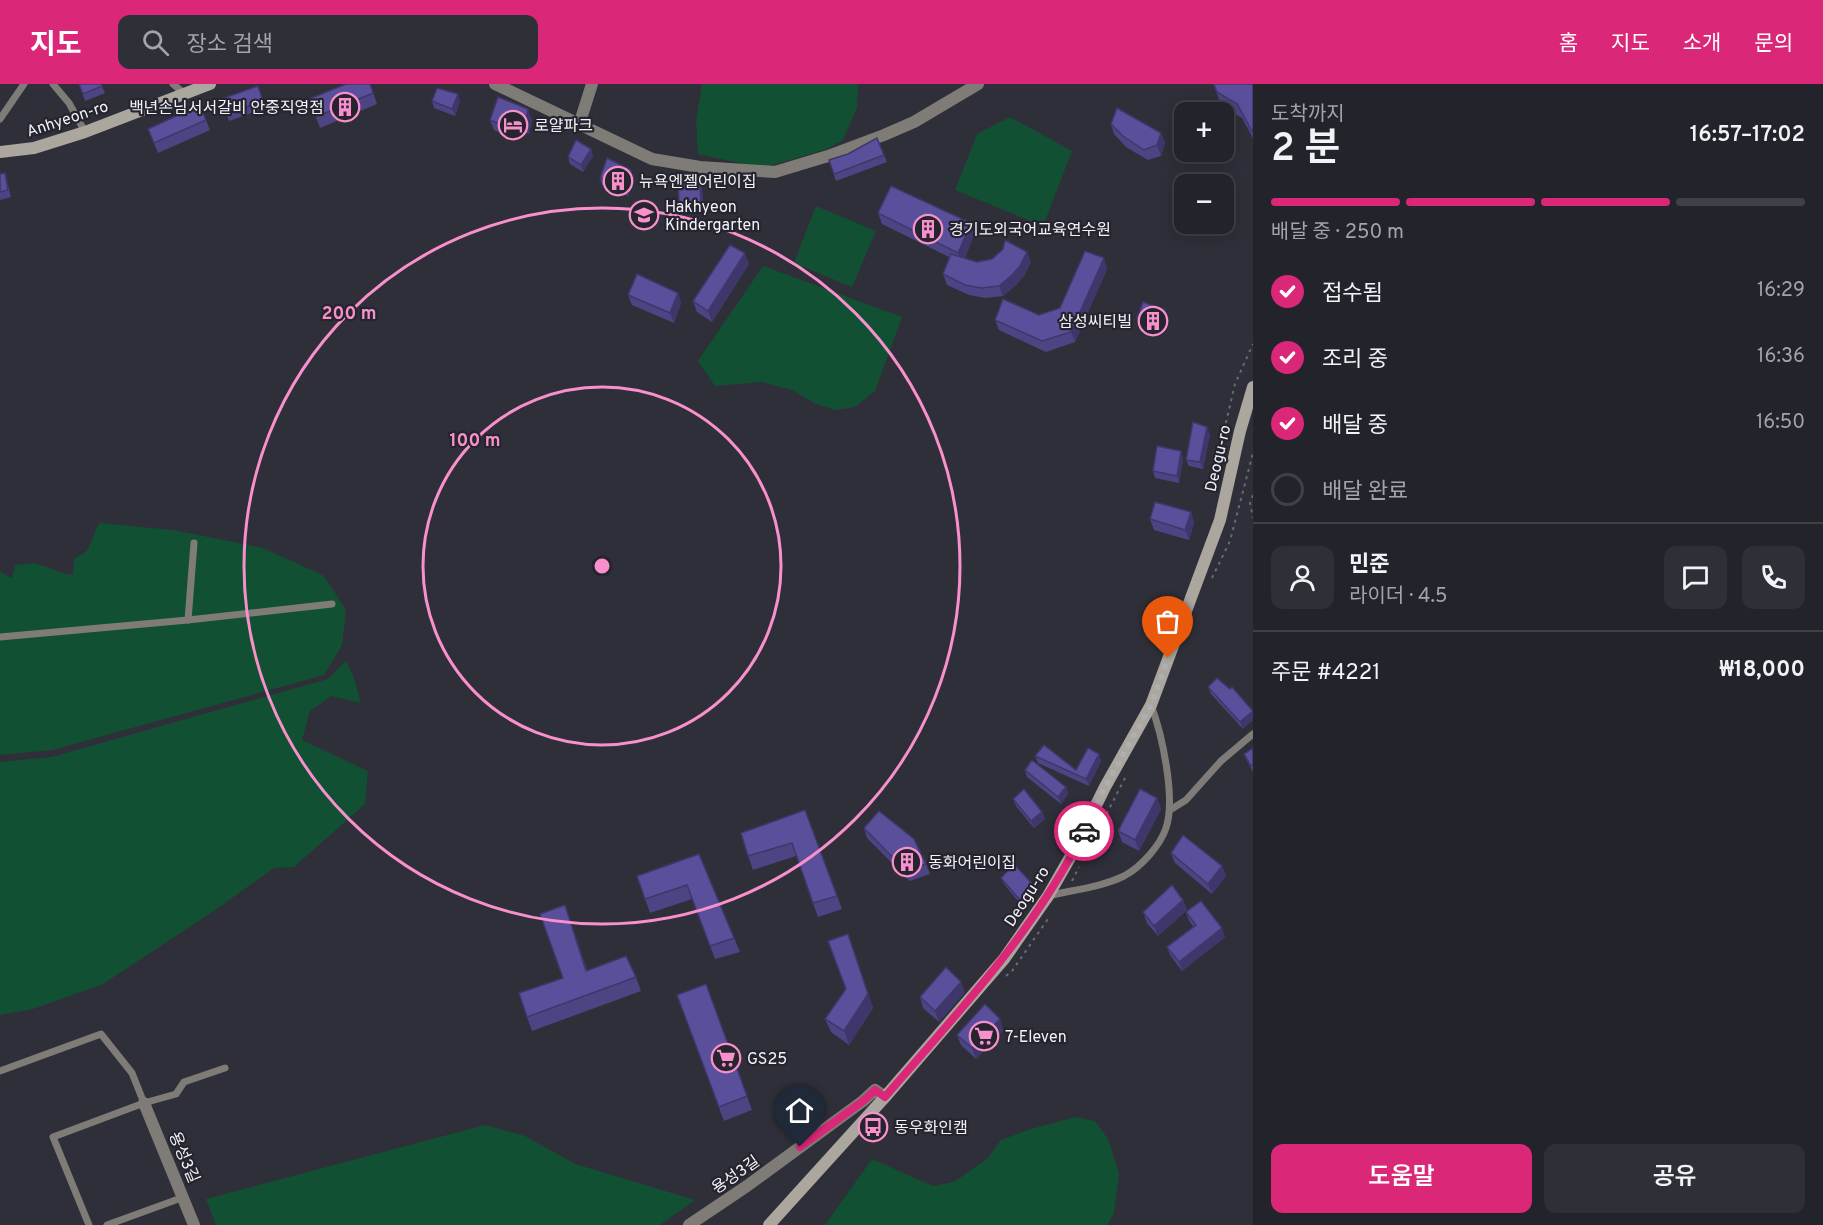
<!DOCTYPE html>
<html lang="ko">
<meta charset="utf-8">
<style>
body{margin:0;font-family:Overpass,"Noto Sans KR",sans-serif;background:#2f2f37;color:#f1f3f6;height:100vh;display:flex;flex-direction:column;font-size:22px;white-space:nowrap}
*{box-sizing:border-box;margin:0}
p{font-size:20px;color:#a3a4a9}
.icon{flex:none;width:33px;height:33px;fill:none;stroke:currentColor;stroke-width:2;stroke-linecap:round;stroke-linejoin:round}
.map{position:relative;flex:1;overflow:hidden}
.details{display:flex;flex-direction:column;background:#23232b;width:570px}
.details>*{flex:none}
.fabs{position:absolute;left:1174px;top:18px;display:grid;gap:12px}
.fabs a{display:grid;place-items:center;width:60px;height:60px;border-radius:12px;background:#23232b;box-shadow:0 3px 15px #0003,0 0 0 2px #404047;font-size:30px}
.pin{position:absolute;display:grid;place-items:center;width:51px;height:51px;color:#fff;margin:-62px -26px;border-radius:50% 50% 50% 0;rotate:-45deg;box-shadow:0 0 6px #0007}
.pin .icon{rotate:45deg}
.courier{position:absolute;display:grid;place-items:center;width:60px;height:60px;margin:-30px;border:4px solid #db2777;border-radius:50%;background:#fff;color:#222;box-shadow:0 2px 8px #0007}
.summary em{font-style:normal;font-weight:600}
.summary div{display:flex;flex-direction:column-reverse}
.summary{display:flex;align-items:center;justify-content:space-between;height:102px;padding:0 18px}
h1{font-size:39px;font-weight:600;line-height:45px}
.bar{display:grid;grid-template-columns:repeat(4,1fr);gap:9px 6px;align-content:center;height:72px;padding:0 18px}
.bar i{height:8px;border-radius:4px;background:#404047}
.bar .selected{background:#db2777}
.bar p{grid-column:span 4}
.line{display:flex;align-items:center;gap:15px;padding:0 18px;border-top:2px solid #404047}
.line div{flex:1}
.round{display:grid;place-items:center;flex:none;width:63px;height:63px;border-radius:12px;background:#2f2f37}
ol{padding:0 18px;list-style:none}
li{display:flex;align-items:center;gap:18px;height:66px}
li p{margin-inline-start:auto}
li .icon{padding:6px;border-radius:50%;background:#db2777;color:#fff;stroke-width:4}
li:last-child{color:#a3a4a9}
li i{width:33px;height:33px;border:3px solid #404047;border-radius:50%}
.cta{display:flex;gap:12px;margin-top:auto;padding:12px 18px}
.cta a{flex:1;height:69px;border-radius:12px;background:#db2777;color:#fff;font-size:24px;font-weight:600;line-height:69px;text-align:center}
.cta a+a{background:#2f2f37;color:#f1f3f6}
header{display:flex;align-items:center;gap:36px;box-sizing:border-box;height:84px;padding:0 30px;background:#db2777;color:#fff}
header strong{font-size:28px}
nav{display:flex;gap:33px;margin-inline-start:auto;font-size:21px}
.search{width:420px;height:54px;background:#2f2f37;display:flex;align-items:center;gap:15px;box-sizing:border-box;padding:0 21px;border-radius:12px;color:#a3a4a9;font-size:22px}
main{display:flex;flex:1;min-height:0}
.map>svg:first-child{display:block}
.green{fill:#125033}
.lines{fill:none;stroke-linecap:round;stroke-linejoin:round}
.path{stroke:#6a6a73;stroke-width:2;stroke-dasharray:3 4.5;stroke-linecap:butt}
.lane{stroke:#7f7b77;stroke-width:7}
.street{stroke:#7f7b77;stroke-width:12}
.secondary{stroke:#aba69e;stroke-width:12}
.wall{fill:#4d4484}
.shaded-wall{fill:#3f376c}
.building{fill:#5a4f9a;stroke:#3f376c;stroke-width:1.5}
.done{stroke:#aeaeb5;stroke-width:6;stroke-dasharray:0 10.8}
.route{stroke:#db2777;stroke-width:8}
.ring{fill:none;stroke:#f890cc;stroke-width:3}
.labels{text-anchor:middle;stroke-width:4.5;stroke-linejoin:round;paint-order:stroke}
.poi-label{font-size:16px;fill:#f2f2f8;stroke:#26252f;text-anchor:start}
.street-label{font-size:16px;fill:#f2f2f8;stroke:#26252f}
.centre{fill:#f890cc;stroke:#26252f;stroke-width:3}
.ring-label{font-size:18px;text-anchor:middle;font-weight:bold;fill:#f890cc;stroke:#26252f;stroke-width:4.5;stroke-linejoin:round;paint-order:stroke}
</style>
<header>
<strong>지도</strong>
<div class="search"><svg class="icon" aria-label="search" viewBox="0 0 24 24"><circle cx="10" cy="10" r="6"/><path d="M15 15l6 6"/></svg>장소 검색</div>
<nav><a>홈</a><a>지도</a><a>소개</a><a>문의</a></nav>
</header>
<main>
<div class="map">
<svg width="1253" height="1141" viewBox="0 0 1253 1141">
<rect width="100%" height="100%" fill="#2f2f39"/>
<g class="green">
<polygon points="702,0 858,0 857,24 843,56 827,65 763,84 698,70 696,37"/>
<polygon points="1010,33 1072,67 1043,142 955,106 977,50"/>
<polygon points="816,122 876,147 852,203 794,179"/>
<polygon points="763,182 902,233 875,307 855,323 835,326 816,320 792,306 762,298 715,302 698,277"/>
<polygon points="99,439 173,446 263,464 324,492 346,526 342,561 324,591 52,666 0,671 0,488 12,494 15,481 35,479 65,490 73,491 74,475 87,467"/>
<polygon points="346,577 353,591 361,619 331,612 310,627 302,656 368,687 365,720 294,783 274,784 215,826 103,900 33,925 0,931 0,678 52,673 328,595"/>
<polygon points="1076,1033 1095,1037 1108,1055 1119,1089 1114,1129 1107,1141 825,1141 872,1075 933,1102 954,1098 988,1074 1001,1056 1031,1045"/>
<polygon points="485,1041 525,1052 575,1080 695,1116 660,1141 216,1141 206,1115"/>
</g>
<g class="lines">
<g class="path">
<polyline points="1215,398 1219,368 1235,300 1253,260"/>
<polyline points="1253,411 1250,419 1253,434"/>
<polyline points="1212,494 1230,457 1253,369"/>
<polyline points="1086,770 1127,690"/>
<polyline points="1072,797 1079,783"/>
<polyline points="1006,892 1012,887 1050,832"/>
</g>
<g class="lane">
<polyline points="53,0 69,19 85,48"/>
<polyline points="173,0 185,10"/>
<polyline points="0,35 24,0"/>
<polyline points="188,536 194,459"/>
<polyline points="0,553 188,536 332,520"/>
<polyline points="1170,726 1186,716 1221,677 1253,650"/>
<path d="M 1048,812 C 1072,806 1102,803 1124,792 C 1141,783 1160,762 1166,744 C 1176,714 1162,650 1151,621"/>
<polyline points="0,987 101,950 132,989 144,1019"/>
<polyline points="89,1141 53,1053 144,1019 176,1010 184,998 225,984"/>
<polyline points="107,1141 184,1113"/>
</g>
<g class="street">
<polyline points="495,0 652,75 700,83 775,88 828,72 884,51 914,38 978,0"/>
<polyline points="579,41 592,0"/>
<polyline points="144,1019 194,1141"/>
<polyline points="689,1141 747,1102 863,1017 875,1006 885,1013"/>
</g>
<g class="secondary">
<polyline points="0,68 34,64 85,48 210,0"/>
<polyline points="769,1141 885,1013 1004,875 1048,812 1072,770 1105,703 1151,621 1220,436 1240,347 1253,303"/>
</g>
</g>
<g class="wall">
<polygon points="79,0 101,0 105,9 85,17"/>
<polygon points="370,0 377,20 320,44 309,15"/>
<polygon points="1213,0 1253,0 1253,54 1242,34 1222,22"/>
<polygon points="258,2 266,24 229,37 221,15"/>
<polygon points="432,17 460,17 455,32 434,24"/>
<polygon points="206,36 210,46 158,69 148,45"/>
<polygon points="490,36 532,36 529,50 521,46 516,55 494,46"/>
<polygon points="1111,40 1161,49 1165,59 1161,72 1148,76 1126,63 1114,50"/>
<polygon points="877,54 887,78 836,97 829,76 848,70"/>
<polygon points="591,65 593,72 583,88 570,80 568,73"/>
<polygon points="5,89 11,113 0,116 0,90"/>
<polygon points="634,93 628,112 602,101 600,94"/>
<polygon points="700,99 702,106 704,125 682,126 679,119"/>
<polygon points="878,129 974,150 965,174 977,178 992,175 1031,178 1024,192 1016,201 1003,212 986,214 969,211 947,201 943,190 949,173 882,140"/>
<polygon points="749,180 712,238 697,228 693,217"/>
<polygon points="1107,185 1075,258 1046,268 999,246 995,236 1039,231 1060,224"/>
<polygon points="678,209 681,219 674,239 632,221 628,211"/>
<polygon points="1165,226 1168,233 1160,251 1139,241 1137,234"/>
<polygon points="1210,350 1203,385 1189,382 1186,376"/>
<polygon points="1183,374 1179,399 1155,394 1153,387"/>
<polygon points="1191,428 1194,439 1189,456 1154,446 1150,435"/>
<polygon points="1208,603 1230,605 1243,645 1211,610"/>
<polygon points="1253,664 1253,688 1247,677 1244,670"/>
<polygon points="1035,672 1076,686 1101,677 1089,702 1038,679"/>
<polygon points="1025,686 1066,703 1068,710 1061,720 1027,693"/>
<polygon points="1157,714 1161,725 1139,767 1122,758 1118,747"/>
<polygon points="1013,715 1042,728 1045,735 1034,744 1016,722"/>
<polygon points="805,726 842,825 818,833 796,772 753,786 748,772"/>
<polygon points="864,744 926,780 930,790 910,797 867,754"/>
<polygon points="1171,769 1222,782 1226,792 1212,810 1175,779"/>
<polygon points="699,770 740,868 715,875 692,815 650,829 637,792"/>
<polygon points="1001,794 1037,810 1023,823 1004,800"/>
<polygon points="1183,816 1187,826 1158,852 1147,839 1143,828"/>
<polygon points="565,821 587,886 636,893 641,907 532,947 527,933 563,894"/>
<polygon points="1186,828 1225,853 1182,887 1170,871 1167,863 1194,843 1189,837"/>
<polygon points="853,864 873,924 849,961 831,948 825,935 846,905"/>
<polygon points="706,900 752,1026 724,1037 677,911"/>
<polygon points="965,908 939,938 923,924 920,913"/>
<polygon points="1003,946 976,975 961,961 957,951"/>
</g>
<g class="shaded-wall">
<polygon points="458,10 460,17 455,32 452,25"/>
<polygon points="528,25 532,36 529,50 525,40"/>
<polygon points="517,36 521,46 516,55 512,45"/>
<polygon points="1161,49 1165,59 1161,72 1157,61"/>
<polygon points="591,65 593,72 583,88 581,81"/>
<polygon points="631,86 634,93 628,112 626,105"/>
<polygon points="700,99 702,106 704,125 701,119"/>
<polygon points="971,139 974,150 962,180 958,169"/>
<polygon points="1027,168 1031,178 1024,192 1016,201 1003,212 999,202"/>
<polygon points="745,169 749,180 712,238 708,227"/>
<polygon points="1104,174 1107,185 1075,258 1071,248"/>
<polygon points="678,209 681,219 674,239 670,229"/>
<polygon points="1165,226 1168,233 1160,251 1157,244"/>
<polygon points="1207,343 1210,350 1203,385 1200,378"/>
<polygon points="1181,367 1183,374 1179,399 1177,392"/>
<polygon points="1191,428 1194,439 1189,456 1185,446"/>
<polygon points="1253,627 1253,636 1243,645 1240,638"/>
<polygon points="1099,670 1101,677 1089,702 1086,695"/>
<polygon points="1066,703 1068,710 1061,720 1058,713"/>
<polygon points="1157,714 1161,725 1139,767 1135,756"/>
<polygon points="1042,728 1045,735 1034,744 1031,737"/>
<polygon points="1222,782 1226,792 1212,810 1208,800"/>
<polygon points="1035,803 1037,810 1023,823 1020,816"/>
<polygon points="1183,816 1187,826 1158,852 1154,842"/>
<polygon points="1222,844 1225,853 1182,887 1179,878"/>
<polygon points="853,864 873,924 849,961 844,947"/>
<polygon points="961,898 965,908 939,938 935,927"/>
<polygon points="1000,935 1003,946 976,975 972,964"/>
</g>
<g class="building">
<polygon points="79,0 101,0 102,2 83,10"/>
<polygon points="346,0 370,0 373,9 316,33 309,15"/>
<polygon points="1214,0 1253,0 1253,49 1237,20 1217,8"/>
<polygon points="258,2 263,17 226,30 221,15"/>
<polygon points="437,4 458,10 452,25 432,17"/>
<polygon points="498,13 528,25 525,40 517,36 512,45 490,36"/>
<polygon points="200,21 206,36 154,59 148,45"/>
<polygon points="1117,24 1161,49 1157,61 1144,66 1123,52 1111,40"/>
<polygon points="877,54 884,71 834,90 829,76 848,70"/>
<polygon points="576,56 591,65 581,81 568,73"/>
<polygon points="607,74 631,86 626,105 600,94"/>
<polygon points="5,89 8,106 0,108 0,90"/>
<polygon points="678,98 700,99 701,119 679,119"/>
<polygon points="891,102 971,139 958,169 878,129"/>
<polygon points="1005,156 1027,168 1020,182 1012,191 999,202 982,204 965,201 943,190 951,170 977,178 992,175 1003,165"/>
<polygon points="730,161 745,169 708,227 693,217"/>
<polygon points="1085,167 1104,174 1071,248 1042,257 995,236 1003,215 1039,231 1060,224"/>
<polygon points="637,190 678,209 670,229 628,211"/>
<polygon points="1143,218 1165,226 1157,244 1137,234"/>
<polygon points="1193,338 1207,343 1200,378 1186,376"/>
<polygon points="1157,362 1181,367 1177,392 1153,387"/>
<polygon points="1155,418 1191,428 1185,446 1150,435"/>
<polygon points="1217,594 1230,605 1232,603 1253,627 1240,638 1208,603"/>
<polygon points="1044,661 1076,686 1088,664 1099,670 1086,695 1035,672"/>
<polygon points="1253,664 1253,681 1251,682 1244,670"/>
<polygon points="1032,676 1066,703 1058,713 1025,686"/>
<polygon points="1024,705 1042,728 1031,737 1013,715"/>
<polygon points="1140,705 1157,714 1135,756 1118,747"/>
<polygon points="805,726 837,812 813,819 792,759 748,772 741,749"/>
<polygon points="879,727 914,755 926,780 906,787 864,744"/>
<polygon points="1183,751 1222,782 1208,800 1171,769"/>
<polygon points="699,770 734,854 710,862 687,801 645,815 637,792"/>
<polygon points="1014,780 1035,803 1020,816 1001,794"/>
<polygon points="1172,801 1183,816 1154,842 1143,828"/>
<polygon points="1201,817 1222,844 1179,878 1167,863 1196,841 1186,828"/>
<polygon points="565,821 586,887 626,872 636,893 527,933 519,909 563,894 540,830"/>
<polygon points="848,850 868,910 844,947 825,935 846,905 828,857"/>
<polygon points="946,883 961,898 935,927 920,913"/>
<polygon points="706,900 747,1012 719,1023 677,911"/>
<polygon points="985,920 1000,935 972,964 957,951"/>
</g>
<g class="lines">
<polyline class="done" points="1084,747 1105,703 1151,621 1168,574"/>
<path class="route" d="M 800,1063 L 863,1017 L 875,1006 L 885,1013 C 958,928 1034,849 1084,747"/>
</g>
<g class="ring">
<circle cx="602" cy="482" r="179"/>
<circle cx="602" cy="482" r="358"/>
</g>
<defs>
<g id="building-ring" transform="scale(1.5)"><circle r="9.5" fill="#26252f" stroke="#f890cc" stroke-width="1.5"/><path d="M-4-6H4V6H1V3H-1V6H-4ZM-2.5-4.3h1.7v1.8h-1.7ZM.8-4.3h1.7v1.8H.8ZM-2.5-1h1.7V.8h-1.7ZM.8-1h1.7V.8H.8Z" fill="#f890cc"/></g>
<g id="hotel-ring" transform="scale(1.5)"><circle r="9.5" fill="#26252f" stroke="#f890cc" stroke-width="1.5"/><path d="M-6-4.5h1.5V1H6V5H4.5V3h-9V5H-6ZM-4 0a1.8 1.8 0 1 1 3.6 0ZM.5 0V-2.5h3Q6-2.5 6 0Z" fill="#f890cc"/></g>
<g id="school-ring" transform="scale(1.5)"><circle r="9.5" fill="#26252f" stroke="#f890cc" stroke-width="1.5"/><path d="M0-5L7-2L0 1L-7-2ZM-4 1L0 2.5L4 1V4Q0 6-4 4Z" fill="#f890cc"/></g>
<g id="supermarket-ring" transform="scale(1.5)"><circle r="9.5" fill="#26252f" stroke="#f890cc" stroke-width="1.5"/><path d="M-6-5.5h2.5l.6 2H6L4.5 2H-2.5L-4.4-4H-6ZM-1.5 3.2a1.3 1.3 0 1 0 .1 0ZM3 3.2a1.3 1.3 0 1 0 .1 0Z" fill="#f890cc"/></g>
<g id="bus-ring" transform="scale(1.5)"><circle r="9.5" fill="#26252f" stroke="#f890cc" stroke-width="1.5"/><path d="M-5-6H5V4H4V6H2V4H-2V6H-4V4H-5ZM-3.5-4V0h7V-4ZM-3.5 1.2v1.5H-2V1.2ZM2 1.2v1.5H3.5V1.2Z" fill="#f890cc"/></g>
</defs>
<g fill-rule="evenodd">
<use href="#building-ring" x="345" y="23"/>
<use href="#hotel-ring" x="513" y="41"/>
<use href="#building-ring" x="618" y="97"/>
<use href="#school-ring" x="644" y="131"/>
<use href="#building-ring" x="928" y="145"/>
<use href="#building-ring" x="1153" y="237"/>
<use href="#building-ring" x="907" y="778"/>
<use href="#supermarket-ring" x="984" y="952"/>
<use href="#supermarket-ring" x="726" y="974"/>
<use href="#bus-ring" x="873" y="1043"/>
</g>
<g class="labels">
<g class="poi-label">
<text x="324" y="29" text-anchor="end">백년손님서서갈비 안중직영점</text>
<text x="534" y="47">로얄파크</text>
<text x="639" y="103">뉴욕엔젤어린이집</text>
<text x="665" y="128">Hakhyeon<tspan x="665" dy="18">Kindergarten</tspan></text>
<text x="949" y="151">경기도외국어교육연수원</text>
<text x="1132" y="243" text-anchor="end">삼성씨티빌</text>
<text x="928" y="784">동화어린이집</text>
<text x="1005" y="958">7-Eleven</text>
<text x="747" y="980">GS25</text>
<text x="894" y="1049">동우화인캠</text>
</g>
<g class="street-label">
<text transform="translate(67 34) rotate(-18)" y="6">Anhyeon-ro</text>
<text transform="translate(1217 374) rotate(-77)" y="6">Deogu-ro</text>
<text transform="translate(1026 812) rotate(-57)" y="6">Deogu-ro</text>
<text transform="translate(185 1073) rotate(67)" y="6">용성3길</text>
<text transform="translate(735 1090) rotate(-35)" y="6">용성3길</text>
</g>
</g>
<circle cx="602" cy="482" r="9" class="centre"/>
<g class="ring-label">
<text x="349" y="235">200 m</text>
<text x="475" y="362">100 m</text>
</g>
</svg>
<div class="fabs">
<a>+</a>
<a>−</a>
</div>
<div class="pin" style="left:1168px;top:574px;background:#ea580c"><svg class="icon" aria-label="bag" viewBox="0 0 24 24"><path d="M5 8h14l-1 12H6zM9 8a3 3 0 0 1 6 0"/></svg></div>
<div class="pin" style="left:800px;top:1063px;background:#1f2937"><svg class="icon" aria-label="home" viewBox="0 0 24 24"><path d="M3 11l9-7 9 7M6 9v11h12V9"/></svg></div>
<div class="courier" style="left:1084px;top:747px"><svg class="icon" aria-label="car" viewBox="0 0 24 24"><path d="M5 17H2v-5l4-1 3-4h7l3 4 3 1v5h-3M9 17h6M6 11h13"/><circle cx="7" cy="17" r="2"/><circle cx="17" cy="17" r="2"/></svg></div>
</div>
<section class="details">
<div class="summary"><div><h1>2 분</h1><p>도착까지</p></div><em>16:57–17:02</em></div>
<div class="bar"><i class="selected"></i><i class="selected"></i><i class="selected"></i><i></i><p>배달 중 · 250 m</p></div>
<ol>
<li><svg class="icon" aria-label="check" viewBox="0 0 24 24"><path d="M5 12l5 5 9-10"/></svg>접수됨<p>16:29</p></li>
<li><svg class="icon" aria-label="check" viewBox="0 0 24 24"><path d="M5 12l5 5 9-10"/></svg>조리 중<p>16:36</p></li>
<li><svg class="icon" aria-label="check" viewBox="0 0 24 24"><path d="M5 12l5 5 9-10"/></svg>배달 중<p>16:50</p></li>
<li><i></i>배달 완료</li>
</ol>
<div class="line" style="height:108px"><a class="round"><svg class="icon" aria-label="person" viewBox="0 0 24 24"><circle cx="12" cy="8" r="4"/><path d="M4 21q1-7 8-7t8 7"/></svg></a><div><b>민준</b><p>라이더 · 4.5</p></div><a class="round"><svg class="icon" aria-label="chat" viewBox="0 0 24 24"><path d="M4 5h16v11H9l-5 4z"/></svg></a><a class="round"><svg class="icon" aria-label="phone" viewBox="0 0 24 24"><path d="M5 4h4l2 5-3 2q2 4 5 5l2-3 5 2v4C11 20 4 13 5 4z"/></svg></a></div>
<div class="line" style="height:78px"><div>주문 #4221</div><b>₩18,000</b></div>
<div class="cta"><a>도움말</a><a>공유</a></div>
</section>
</main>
